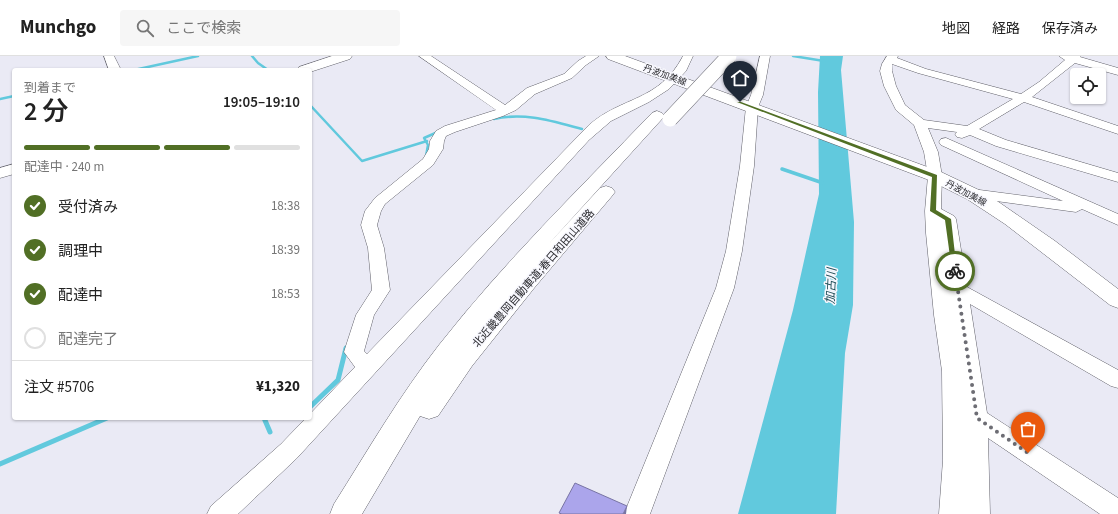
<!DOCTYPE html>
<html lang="ja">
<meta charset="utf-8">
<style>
body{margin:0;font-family:"Source Sans 3","Noto Sans JP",sans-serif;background:#f6f6f6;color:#222;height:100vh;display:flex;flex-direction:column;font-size:15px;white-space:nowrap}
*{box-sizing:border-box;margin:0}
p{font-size:13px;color:#767676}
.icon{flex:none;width:22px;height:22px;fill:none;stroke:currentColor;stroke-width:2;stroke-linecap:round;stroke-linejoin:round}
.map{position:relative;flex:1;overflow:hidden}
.sheet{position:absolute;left:12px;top:12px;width:300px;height:352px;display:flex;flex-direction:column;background:#fff;border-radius:4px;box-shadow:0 1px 3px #0004}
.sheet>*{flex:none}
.buttons{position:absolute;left:1070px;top:12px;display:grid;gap:8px}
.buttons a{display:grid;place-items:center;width:36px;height:36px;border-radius:4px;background:#fff;box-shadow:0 1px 3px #0004;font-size:20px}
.pin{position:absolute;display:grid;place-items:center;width:34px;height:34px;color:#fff;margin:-41px -17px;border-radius:50% 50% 50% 0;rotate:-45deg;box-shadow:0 0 4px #0007}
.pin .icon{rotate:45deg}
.courier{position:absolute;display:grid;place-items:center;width:40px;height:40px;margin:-20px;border:3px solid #516f25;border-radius:50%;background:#fff;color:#222;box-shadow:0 1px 5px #0007}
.head em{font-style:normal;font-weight:600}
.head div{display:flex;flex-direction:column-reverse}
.head{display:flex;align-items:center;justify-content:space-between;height:68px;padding:0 12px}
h1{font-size:26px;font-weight:600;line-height:30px}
.bar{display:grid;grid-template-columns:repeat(4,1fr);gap:6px 4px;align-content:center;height:48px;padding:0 12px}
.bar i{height:5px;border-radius:3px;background:#e0e0e0}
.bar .selected{background:#516f25}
.bar p{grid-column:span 4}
.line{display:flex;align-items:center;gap:10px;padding:0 12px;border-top:1px solid #e0e0e0}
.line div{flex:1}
ol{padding:0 12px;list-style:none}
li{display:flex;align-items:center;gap:12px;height:44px}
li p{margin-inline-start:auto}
li .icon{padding:4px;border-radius:50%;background:#516f25;color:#fff;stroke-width:4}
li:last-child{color:#767676}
li i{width:22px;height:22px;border:2px solid #e0e0e0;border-radius:50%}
header{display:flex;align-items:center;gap:24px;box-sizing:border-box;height:56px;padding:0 20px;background:#fff;border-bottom:1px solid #e0e0e0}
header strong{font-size:19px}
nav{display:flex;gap:22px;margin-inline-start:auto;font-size:14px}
.search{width:280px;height:36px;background:#f6f6f6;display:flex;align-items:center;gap:10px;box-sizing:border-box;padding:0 14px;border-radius:4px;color:#767676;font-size:15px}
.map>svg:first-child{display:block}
.water{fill:#61c9dd}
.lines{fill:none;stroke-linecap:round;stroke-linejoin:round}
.stream-far2{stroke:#61c9dd;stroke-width:2.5}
.stream-far1{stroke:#61c9dd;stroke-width:3.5}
.stream{stroke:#61c9dd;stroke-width:5}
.minor-casing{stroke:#61616a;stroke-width:1}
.major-casing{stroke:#61616a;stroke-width:1}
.highway-casing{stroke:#61616a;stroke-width:1}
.minor{fill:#fff;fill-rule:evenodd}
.major{fill:#fff;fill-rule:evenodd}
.highway{fill:#fff;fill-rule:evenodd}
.highway-bridge-casing{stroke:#61616a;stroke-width:16;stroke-linecap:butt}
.highway-bridge{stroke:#fff;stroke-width:15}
.shaded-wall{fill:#7874a4}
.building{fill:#aba5eb;stroke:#7874a4}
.route{fill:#516f25}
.done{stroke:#6d6d74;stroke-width:4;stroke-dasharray:0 7.2}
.labels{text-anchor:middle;stroke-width:3;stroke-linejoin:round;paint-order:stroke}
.far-street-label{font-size:9px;fill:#2a2a2e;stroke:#f8f8fe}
.street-label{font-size:11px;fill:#2a2a2e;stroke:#f8f8fe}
.water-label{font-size:12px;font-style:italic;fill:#225059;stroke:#f8f8fe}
</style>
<header>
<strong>Munchgo</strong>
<div class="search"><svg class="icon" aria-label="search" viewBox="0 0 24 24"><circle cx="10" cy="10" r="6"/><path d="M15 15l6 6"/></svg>ここで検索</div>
<nav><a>地図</a><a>経路</a><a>保存済み</a></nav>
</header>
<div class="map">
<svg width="1118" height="458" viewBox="0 0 1118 458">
<rect width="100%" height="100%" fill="#eaeaf5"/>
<polygon class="water" points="820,0 843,0 841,14 854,166 853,249 845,297 836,458 738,458 793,254 819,138 818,36"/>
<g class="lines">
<g class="stream-far2">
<polyline points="252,0 258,7 268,14"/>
<polyline points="793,0 824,5"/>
<polyline points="134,14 198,0"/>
<polyline points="0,43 14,40"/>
<polyline points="310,49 362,105 427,85"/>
<path d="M 494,63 C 525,56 552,65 582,73"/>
<polyline points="426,100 428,89 424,82 440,75"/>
</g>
<polyline class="stream-far1" points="782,113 823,127"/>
<g class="stream">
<polyline points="310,351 338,324 346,292"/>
<polyline points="264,362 270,376"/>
<polyline points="0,408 107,362"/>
</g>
<g class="minor-casing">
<g id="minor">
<polygon points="104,0 114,0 121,14 109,14"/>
<path d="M 419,0 L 431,0 L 505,49 L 527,32 L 564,18 L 578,5 L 586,0 L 599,0 L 586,9 L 572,22 L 535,38 L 516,54 L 503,60 L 455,76 L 446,80 L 444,85 L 443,93 L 433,109 L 385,148 L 381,155 L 377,169 L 384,192 L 390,234 L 374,259 L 364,295 L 367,298 L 589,69 C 622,40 659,46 683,0 L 693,0 L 686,15 L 669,33 L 649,46 L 611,65 L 589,84 L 297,402 L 238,458 L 207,458 L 211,450 L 281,388 L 306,362 L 310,362 L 310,358 L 355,311 L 344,296 L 356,259 L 372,234 L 368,192 L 361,169 L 365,155 L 375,142 L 423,103 L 429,93 L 430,85 L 436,75 L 445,70 L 496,54 Z"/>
<polygon points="760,0 770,0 763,39 758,51 754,110 742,195 734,232 650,458 624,458 716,232 726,195 740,110 746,51 751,39"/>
<path d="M 887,0 L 898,0 L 897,2 L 926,13 L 1021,38 L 1039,26 L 1065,4 L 1059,0 L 1081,0 L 1080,1 L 1118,12 L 1118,19 L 1075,7 L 1032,41 L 1118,70 L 1118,78 L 1024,46 L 979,73 L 1006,84 L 1118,117 L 1118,126 L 996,90 L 970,79 L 962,82 L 957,81 L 955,78 L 957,76 L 928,72 L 938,96 L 942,120 L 941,153 L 954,160 L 956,163 L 967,231 L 1118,314 L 1118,332 L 1111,330 L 970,248 L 987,357 L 1118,442 L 1118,458 L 1100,458 L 988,382 L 990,458 L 939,458 L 943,404 L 942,315 L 934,259 L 926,177 L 925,155 L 928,120 L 924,96 L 914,69 L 896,54 L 884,30 L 880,15 L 882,8 ZM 892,8 L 918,17 L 1013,43 L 967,70 L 924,64 L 905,49 L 896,30 L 892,15 Z"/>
<polygon points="946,82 1118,158 1118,169 1082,153 1076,156 967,141 964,138 967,135 972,133 1063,145 941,89 939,86 941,83"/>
</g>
</g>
<g class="major-casing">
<g id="major">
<polygon points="332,0 352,0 350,3 310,16 310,14 297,14 299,11"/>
<polygon points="606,0 625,0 941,116 981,135 1000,147 1055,185 1118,233 1118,252 1110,249 1005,168 967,143 929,124 608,3"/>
<polygon points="14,108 14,118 0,122 0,112"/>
</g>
</g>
<g class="highway-casing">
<path id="highway" d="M 657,55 L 662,57 L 665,60 L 662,63 L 545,192 L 600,132 L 606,130 L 612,132 L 615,136 L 612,140 L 535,231 L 472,310 L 438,360 L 429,363 L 420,360 L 362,458 L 330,458 L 334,448 C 368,394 400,339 439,289 C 504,206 579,133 652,57 Z"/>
</g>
<use href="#minor" class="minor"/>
<use href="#major" class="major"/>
<use href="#highway" class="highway"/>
<g class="highway-bridge-casing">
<polyline id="highway-bridge" points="670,63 729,0"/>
</g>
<use href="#highway-bridge" class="highway-bridge"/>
</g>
<polygon class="shaded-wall" points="627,450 626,458 623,458"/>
<polygon class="building" points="575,427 627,450 623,458 562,458 559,457"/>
<polygon class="route" points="737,46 741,46 937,119 936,154 951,163 957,216 952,215 945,164 930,155 932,121"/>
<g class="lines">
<polyline class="done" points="955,215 977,362 1028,397"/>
</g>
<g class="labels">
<g class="far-street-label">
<text transform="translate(665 19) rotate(20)" y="3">丹波加美線</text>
<text transform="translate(966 137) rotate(28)" y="3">丹波加美線</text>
</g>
<g class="street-label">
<text transform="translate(533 222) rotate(-49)" y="4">北近畿豊岡自動車道;春日和田山道路</text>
</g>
<g class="water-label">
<text transform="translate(831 230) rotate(-87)" y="4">加古川</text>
</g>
</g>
</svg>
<div class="buttons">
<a><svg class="icon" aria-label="locate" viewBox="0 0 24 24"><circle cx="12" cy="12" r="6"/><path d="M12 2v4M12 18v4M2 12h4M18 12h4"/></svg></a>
</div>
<div class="pin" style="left:1028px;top:397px;background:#ea580c"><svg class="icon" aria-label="bag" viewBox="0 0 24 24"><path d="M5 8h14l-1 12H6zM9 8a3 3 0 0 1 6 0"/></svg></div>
<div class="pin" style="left:740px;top:46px;background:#1f2937"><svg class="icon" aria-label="home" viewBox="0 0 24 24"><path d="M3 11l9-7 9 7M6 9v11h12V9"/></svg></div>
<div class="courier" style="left:955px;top:215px"><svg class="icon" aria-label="bike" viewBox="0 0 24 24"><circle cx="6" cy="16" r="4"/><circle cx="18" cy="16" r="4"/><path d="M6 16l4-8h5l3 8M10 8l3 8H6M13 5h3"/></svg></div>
<section class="sheet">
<div class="head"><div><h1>2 分</h1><p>到着まで</p></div><em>19:05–19:10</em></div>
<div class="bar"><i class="selected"></i><i class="selected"></i><i class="selected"></i><i></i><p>配達中 · 240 m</p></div>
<ol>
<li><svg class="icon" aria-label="check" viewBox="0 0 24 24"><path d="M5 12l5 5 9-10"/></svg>受付済み<p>18:38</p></li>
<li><svg class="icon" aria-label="check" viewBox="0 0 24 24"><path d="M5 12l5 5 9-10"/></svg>調理中<p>18:39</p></li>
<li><svg class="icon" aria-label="check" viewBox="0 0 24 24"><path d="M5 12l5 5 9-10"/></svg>配達中<p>18:53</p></li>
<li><i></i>配達完了</li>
</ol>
<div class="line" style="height:52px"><div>注文 #5706</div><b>¥1,320</b></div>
</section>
</div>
